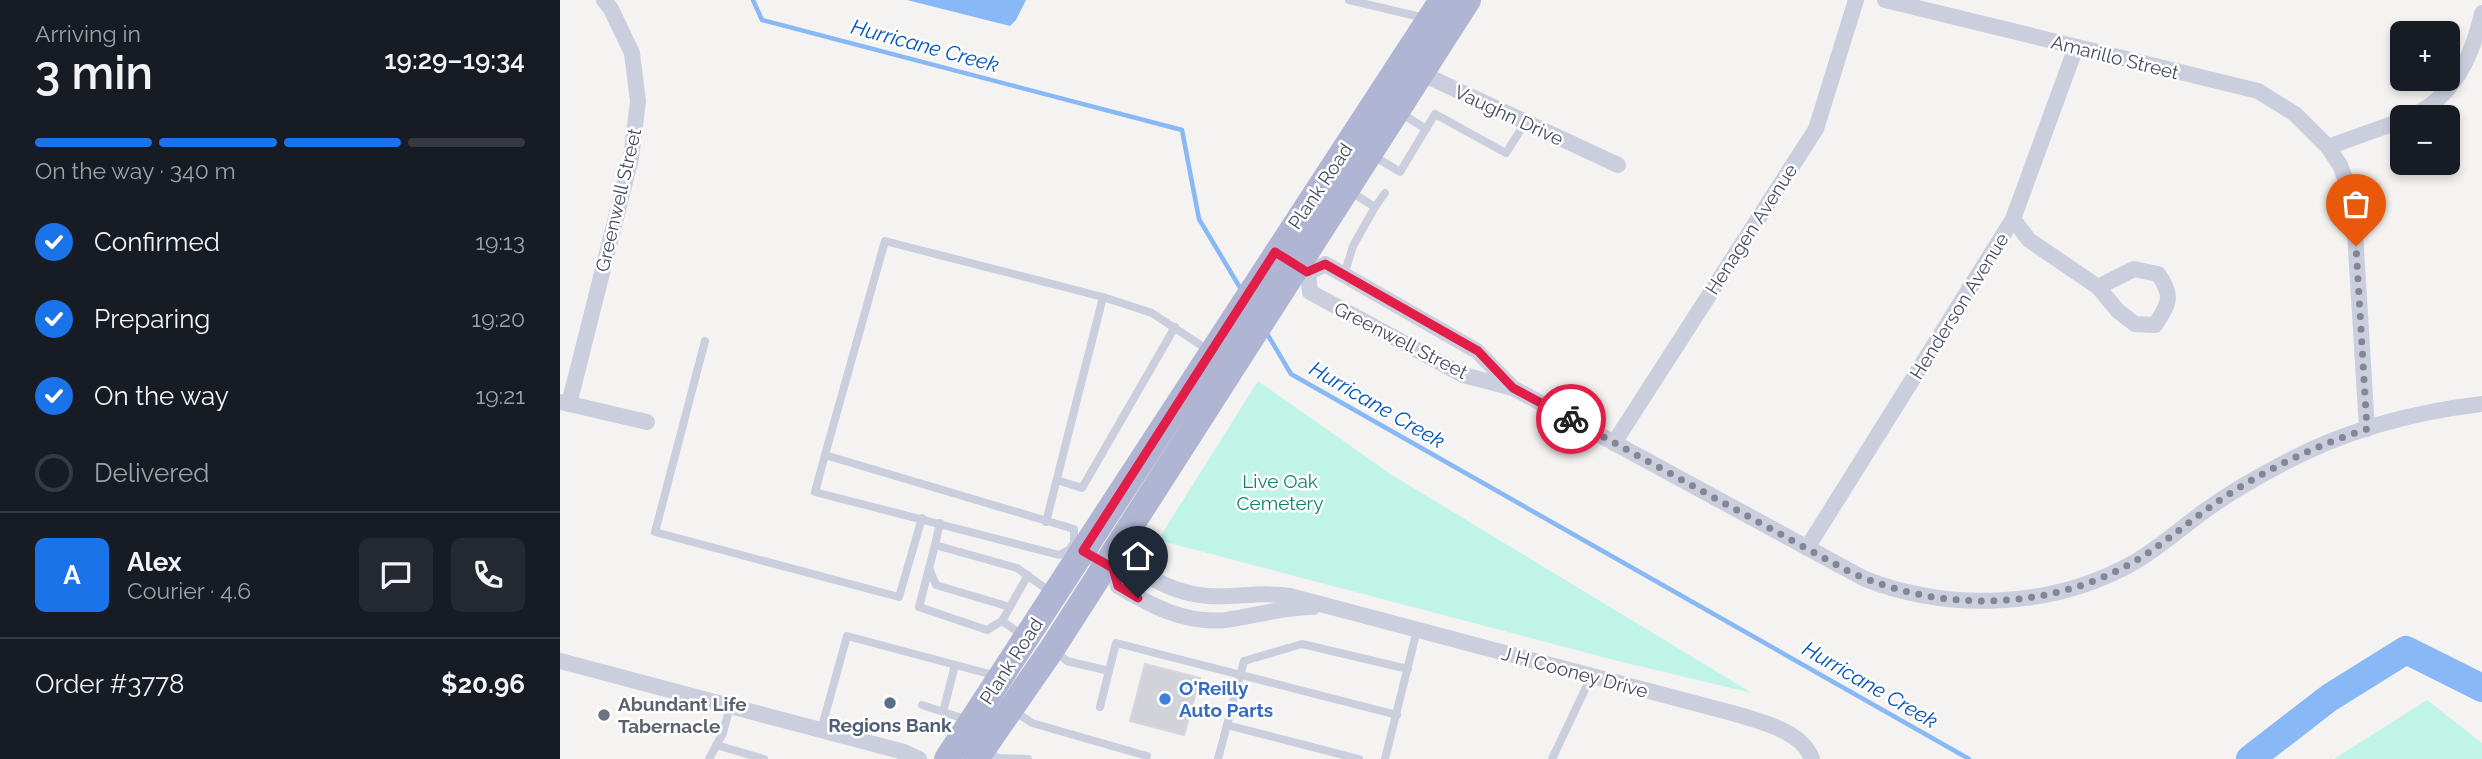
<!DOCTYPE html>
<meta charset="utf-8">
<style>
body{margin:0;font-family:Raleway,sans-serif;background:#242831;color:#f1f3f6;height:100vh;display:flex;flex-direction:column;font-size:26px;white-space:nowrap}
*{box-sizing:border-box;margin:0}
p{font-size:23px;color:#9ea1a6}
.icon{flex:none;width:38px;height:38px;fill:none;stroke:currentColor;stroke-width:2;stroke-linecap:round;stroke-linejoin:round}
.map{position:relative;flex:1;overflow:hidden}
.panel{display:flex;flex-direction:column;background:#171b24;width:560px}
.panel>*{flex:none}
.fabs{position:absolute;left:1830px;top:21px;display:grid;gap:14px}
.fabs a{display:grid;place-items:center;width:70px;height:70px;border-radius:10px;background:#171b24;box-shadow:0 4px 10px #0003;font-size:35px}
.pin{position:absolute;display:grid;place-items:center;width:60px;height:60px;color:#fff;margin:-72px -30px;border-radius:50% 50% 50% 0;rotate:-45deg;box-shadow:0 0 7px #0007}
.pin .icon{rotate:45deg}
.courier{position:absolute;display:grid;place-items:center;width:70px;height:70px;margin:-35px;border:5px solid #e11d48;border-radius:50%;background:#fff;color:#222;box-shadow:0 2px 9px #0007}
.summary em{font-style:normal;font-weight:600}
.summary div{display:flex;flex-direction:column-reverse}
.summary{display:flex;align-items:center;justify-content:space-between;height:119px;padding:0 35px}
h1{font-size:46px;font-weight:600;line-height:52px}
.bar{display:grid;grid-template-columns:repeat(4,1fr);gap:10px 7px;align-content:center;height:84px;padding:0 35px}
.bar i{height:9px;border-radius:5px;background:#363941}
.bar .current{background:#1a73e8}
.bar p{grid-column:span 4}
.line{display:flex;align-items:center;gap:18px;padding:0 35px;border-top:2px solid #363941}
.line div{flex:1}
.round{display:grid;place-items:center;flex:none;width:74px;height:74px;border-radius:10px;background:#242831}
ol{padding:0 35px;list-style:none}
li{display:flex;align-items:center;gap:21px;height:77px}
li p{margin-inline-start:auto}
li .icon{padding:7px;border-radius:50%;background:#1a73e8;color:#fff;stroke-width:4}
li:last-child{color:#9ea1a6}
li i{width:38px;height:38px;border:4px solid #363941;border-radius:50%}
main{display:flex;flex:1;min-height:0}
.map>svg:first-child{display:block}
.green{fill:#bff4e6}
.water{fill:#88b8f5}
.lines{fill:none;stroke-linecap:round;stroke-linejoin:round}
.stream{stroke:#88b8f5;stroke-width:4.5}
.river{stroke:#88b8f5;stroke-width:28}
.building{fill:#d2d2da;stroke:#d6d6de;stroke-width:2}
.lane{stroke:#cbcedd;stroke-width:8}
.street{stroke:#cbcedd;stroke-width:16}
.primary{stroke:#b0b5d3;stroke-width:26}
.done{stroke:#858694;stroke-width:7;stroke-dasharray:0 12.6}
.route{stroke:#e11d48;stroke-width:9}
.shop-dot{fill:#3f7fe0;stroke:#fff;stroke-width:2.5}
.service-dot{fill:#5c6f8a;stroke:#fff;stroke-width:2.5}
.worship-dot{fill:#6b7280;stroke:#fff;stroke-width:2.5}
.labels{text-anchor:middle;stroke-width:5;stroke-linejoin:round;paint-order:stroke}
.street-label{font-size:19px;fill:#484c62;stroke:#fff}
.park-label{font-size:19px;fill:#0f8170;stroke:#fff}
.shop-label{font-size:19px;font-weight:bold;fill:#366cbe;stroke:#fff;text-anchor:start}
.worship-label{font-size:19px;font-weight:bold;fill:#5b616d;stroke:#fff;text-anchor:start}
.service-label{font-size:19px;font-weight:bold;fill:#4e5e75;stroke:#fff}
.water-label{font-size:21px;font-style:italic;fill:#0053bd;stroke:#fff}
</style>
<main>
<section class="panel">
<div class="summary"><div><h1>3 min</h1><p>Arriving in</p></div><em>19:29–19:34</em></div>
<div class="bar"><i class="current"></i><i class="current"></i><i class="current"></i><i></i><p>On the way · 340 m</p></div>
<ol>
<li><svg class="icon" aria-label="check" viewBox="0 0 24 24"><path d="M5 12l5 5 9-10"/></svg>Confirmed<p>19:13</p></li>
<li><svg class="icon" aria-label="check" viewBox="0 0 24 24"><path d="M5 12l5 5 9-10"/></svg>Preparing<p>19:20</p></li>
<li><svg class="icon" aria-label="check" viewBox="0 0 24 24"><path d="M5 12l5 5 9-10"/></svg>On the way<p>19:21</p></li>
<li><i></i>Delivered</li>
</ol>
<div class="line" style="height:126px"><b class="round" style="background:#1a73e8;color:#fff">A</b><div><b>Alex</b><p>Courier · 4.6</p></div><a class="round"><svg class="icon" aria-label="chat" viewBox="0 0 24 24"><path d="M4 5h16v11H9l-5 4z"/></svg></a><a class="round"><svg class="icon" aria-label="phone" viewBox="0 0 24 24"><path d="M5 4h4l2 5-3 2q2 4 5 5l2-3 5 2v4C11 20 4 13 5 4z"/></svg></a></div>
<div class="line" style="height:91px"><div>Order #3778</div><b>$20.96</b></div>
</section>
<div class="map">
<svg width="1922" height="759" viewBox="0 0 1922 759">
<rect width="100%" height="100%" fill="#f5f3f2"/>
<g class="green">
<polygon points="698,381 832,475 1192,693 1058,661 598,540"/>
<polygon points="1867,700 1922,743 1922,759 1774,759"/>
</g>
<polygon class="water" points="347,0 466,0 456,20 450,26"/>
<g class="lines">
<g class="stream">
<polyline points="193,0 202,20 622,130 639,219 682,291"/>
<polyline points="706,332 731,374 1409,759"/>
</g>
<polyline class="river" points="1690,759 1769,698 1846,650 1922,688"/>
</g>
<polygon class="building" points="585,664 640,678 624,735 570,721"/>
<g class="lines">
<g class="lane">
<polyline points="789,0 865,18"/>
<polyline points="839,112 866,129"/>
<polyline points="814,156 840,172 875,114 946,153 965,123"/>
<polyline points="815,207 825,193"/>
<polyline points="784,275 793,246 815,207 791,192"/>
<polyline points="145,341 95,532 339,597 362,518"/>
<polygon points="265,455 514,529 514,547 499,555 255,492"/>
<polyline points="265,455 325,241 543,297"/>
<polyline points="497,480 522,488 615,327"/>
<polyline points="486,522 543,297 592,313 648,350"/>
<polyline points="380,523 375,545 457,568 492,593"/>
<polyline points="375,545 359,607 427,630 442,621"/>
<polyline points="369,568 376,585 450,607"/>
<polyline points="462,635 442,621 468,575"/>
<polyline points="494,650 507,661 549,671"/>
<polyline points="395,665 383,712 408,720"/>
<polyline points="362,705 383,712"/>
<polyline points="540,707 556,643 837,715"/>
<polyline points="454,711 472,723 587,756 586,759"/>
<polyline points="667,725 799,759"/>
<polyline points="261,730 287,636 437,676"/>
<polyline points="156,745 204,759"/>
<polyline points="428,751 438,758 468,759"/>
<polyline points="149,759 163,733 170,706"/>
<polyline points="658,759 684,661 742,644 848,669"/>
<polyline points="825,759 857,630"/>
<polyline points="992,759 1031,677"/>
</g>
<g class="street">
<polyline points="1325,0 1698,91 1735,114 1768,147"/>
<polyline points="854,70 1058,165"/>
<path d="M 1849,117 C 1893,99 1912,57 1922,13"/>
<path d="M 1453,219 L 1469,240 L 1538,287 L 1558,311 L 1575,324 L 1595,325 C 1609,304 1614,296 1598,274 L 1574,269 L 1538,287"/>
<path d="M 748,273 L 750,292 L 903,375 L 953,388 L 1305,579 C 1390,612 1493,608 1573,563 C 1599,548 1622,527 1646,510 C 1671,492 1697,477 1724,463 C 1784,431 1854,412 1922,404"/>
<polyline points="748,273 765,264 917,351 952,387"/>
<polyline points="1,402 87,422"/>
<polyline points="9,404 71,158 78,101 72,53 51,9 44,0"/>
<polyline points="1807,429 1793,200 1780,165 1768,147 1843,120"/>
<polyline points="1054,443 1256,129 1296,0"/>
<path d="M 515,548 L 553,568 L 569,564 C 594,581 618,594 649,596 C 677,598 702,591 730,596 L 1176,714 C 1202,722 1242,731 1252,759"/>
<polyline points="1247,548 1453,219 1516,47"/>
<path d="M 553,568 L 558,586 C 592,606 625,624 666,620 C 695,616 723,607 753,607"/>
<polyline points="0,661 344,752 359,759"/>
</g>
<g class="primary">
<polyline points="387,759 882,0"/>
<polyline points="416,759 492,649 908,0"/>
</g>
</g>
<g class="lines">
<path class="done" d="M 1011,419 L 1284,569 C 1374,613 1485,612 1572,563 C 1598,548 1621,528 1646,510 C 1694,475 1750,447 1807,429 L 1796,246"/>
<polyline class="route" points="578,598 558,586 553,568 523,551 715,252 747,272 765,264 918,351 953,388 1011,419"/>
</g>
<circle class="shop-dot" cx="605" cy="699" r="7"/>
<circle class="service-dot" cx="330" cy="703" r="7"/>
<circle class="worship-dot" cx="44" cy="715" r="7"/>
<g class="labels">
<g class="street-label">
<text transform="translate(1555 57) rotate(14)" y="7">Amarillo Street</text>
<text transform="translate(949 115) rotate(25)" y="7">Vaughn Drive</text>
<text transform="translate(760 186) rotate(-56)" y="7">Plank Road</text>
<text transform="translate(58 200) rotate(-77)" y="7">Greenwell Street</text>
<text transform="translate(1191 229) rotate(-57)" y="7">Henagen Avenue</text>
<text transform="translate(1399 306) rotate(-58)" y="7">Henderson Avenue</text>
<text transform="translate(841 340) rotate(27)" y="7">Greenwell Street</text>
<text transform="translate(451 661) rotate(-57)" y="7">Plank Road</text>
<text transform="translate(1015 672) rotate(15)" y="7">J H Cooney Drive</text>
</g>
<g class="park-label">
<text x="720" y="488">Live Oak<tspan x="720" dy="22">Cemetery</tspan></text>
</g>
<g class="shop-label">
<text x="619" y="695">O'Reilly<tspan x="619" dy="22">Auto Parts</tspan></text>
</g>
<g class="worship-label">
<text x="58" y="711">Abundant Life<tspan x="58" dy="22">Tabernacle</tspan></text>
</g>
<g class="service-label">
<text x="330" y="732">Regions Bank</text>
</g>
<g class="water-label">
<text transform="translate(365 46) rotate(15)" y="7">Hurricane Creek</text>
<text transform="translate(817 405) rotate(30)" y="7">Hurricane Creek</text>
<text transform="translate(1310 685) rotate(30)" y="7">Hurricane Creek</text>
</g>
</g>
</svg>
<div class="fabs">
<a>+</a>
<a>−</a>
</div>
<div class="pin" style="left:1796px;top:246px;background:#ea580c"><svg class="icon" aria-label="bag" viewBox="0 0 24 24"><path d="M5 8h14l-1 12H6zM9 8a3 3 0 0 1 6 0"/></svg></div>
<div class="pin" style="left:578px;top:598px;background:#1f2937"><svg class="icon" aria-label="home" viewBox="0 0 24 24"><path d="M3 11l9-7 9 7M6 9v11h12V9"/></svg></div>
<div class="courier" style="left:1011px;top:419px"><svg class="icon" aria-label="bike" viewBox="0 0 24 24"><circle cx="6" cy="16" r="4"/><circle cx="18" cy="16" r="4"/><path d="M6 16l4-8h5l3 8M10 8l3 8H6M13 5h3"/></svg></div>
</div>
</main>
